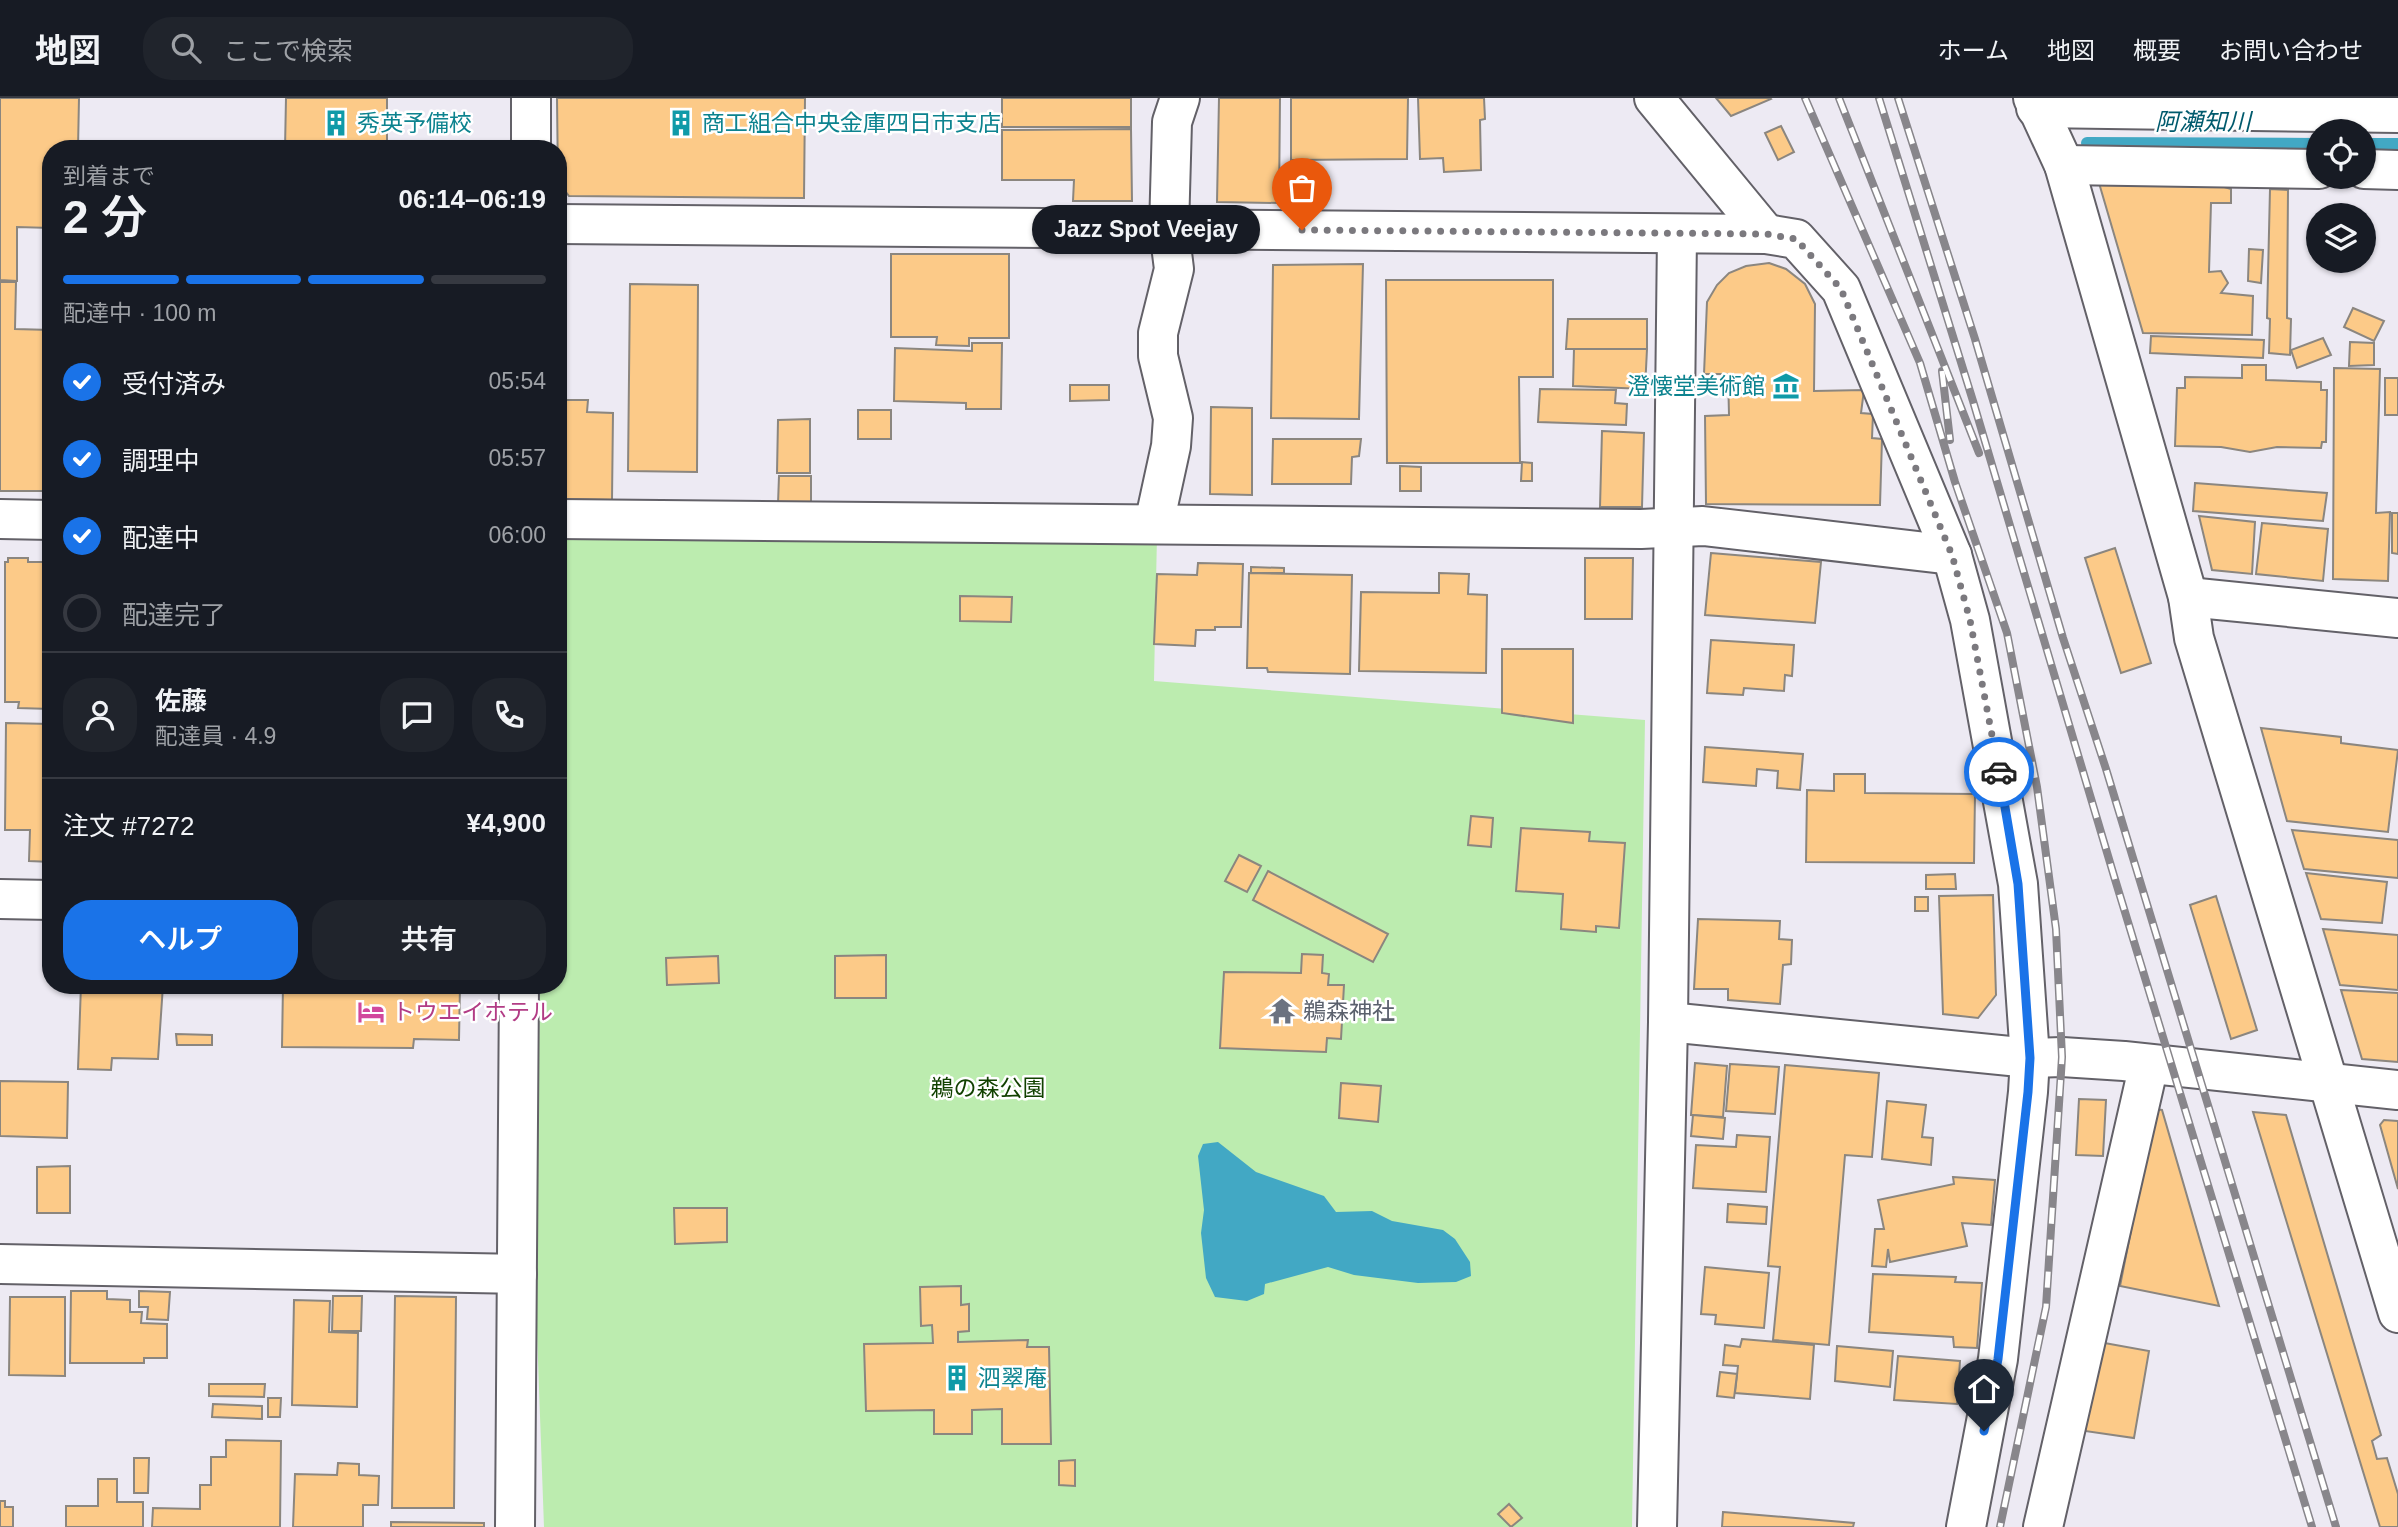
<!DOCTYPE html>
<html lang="ja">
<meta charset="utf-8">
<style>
body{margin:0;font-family:Arial,"Noto Sans JP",sans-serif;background:#20242c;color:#f1f3f6;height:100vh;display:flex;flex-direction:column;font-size:26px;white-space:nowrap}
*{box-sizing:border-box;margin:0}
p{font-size:23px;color:#9ea1a6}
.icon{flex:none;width:38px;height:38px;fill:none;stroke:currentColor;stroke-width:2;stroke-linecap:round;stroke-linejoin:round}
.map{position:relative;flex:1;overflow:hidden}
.details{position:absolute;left:42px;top:42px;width:525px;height:854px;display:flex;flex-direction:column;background:#171b24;border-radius:28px;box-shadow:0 2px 5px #0004}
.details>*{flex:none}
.controls{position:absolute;left:2306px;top:21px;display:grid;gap:14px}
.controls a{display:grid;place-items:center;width:70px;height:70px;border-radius:50%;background:#171b24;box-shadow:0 2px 5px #0004;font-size:35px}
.pin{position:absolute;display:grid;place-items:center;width:60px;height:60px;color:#fff;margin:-72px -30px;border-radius:50% 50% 50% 0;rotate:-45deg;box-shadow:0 0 7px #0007}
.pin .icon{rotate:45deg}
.courier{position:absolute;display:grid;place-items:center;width:70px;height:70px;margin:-35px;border:5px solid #1a73e8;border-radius:50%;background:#fff;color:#222;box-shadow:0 2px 9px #0007}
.bubble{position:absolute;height:49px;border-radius:24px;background:#171b24;box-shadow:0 2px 5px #0004;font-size:23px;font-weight:600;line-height:49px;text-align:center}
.headline em{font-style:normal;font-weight:600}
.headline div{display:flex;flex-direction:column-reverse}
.headline{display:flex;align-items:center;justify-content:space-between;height:119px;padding:0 21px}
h1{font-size:46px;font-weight:600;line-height:52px}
.bar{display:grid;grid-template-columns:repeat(4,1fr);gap:10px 7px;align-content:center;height:84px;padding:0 21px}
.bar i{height:9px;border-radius:5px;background:#363941}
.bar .current{background:#1a73e8}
.bar p{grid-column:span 4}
.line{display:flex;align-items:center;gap:18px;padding:0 21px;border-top:2px solid #363941}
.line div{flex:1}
.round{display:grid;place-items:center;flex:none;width:74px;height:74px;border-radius:28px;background:#20242c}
ol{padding:0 21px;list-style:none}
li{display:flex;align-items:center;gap:21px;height:77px}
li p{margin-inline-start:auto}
li .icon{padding:7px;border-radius:50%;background:#1a73e8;color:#fff;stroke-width:4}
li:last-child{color:#9ea1a6}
li i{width:38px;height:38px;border:4px solid #363941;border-radius:50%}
.primary-button{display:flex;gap:14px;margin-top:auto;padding:14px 21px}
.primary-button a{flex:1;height:80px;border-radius:28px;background:#1a73e8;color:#fff;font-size:28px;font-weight:600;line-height:80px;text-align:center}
.primary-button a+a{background:#20242c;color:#f1f3f6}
header{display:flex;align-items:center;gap:42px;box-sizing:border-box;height:98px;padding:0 35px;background:#171b24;border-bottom:2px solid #363941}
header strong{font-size:33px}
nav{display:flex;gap:38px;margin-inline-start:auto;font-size:24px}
.search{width:490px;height:63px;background:#20242c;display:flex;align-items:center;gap:18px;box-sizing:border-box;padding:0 24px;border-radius:28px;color:#9ea1a6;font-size:26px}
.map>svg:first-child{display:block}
.green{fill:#bcecaf}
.water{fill:#42a8c4}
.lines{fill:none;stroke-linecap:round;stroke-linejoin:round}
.stream{stroke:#42a8c4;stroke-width:12}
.building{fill:#fcca88;stroke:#8b867f;stroke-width:2}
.minor-casing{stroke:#636168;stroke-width:42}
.minor{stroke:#fff;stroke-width:38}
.rail-casing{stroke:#88868b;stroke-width:8}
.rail{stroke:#fff;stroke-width:5;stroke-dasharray:16;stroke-linecap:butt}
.done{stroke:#7b797e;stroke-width:7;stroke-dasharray:0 12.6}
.route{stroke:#1a73e8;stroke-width:9}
.labels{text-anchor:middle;stroke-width:5;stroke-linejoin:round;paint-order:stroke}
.culture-label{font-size:23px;fill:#0d838f;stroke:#fff;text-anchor:start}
.worship-label{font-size:23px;fill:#5b616d;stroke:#fff;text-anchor:start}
.hotel-label{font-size:23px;fill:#b23c85;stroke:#fff;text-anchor:start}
.park-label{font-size:23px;fill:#114100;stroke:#fff}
.water-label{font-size:24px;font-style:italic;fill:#005a6d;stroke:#fff}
</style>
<header>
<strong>地図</strong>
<div class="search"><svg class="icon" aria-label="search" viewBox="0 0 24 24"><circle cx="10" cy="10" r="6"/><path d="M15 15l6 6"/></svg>ここで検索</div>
<nav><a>ホーム</a><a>地図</a><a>概要</a><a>お問い合わせ</a></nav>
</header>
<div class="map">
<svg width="2398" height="1429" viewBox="0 0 2398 1429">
<rect width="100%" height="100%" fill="#edeaf3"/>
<polygon class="green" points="1157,437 1154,583 1645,622 1632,1429 544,1429 535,1179 540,887 558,887 558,439"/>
<polygon class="water" points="1218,1044 1256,1074 1324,1098 1336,1114 1372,1113 1392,1123 1443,1132 1455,1141 1470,1164 1471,1178 1456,1184 1418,1185 1354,1177 1328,1169 1265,1186 1264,1196 1247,1203 1215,1199 1206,1180 1201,1135 1204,1112 1198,1058 1203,1046"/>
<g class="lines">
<g class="stream">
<polyline points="2087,45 2319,46"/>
<polyline points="2364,46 2398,46"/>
</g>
</g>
<g class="building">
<polygon points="0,0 79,0 78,51 51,51 51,130 17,129 17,183 0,182"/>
<polygon points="286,0 387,0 387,51 285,51"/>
<polygon points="557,0 805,0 804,100 569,98 558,84"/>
<rect x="1002" y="0" width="129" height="29"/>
<polygon points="1219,0 1280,0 1279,105 1217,104"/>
<polygon points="1291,0 1408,0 1407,61 1291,62"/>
<polygon points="1418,0 1484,0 1485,21 1480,22 1481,72 1444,74 1443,60 1420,61"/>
<polygon points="1716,0 1770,0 1771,1 1731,18"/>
<polygon points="1781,28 1794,54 1778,62 1765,35"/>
<polygon points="1131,31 1132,103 1073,103 1074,82 1002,82 1002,32"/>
<polygon points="2099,85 2211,85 2231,91 2231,105 2211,105 2209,174 2221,173 2228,185 2221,195 2253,198 2252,237 2143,235"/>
<polygon points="2270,91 2288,92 2287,220 2291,221 2290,257 2269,255 2270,221 2267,220"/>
<polygon points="2249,151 2263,152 2261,185 2248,183"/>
<polygon points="891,156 1009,156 1009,240 969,240 969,248 936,247 937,239 891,239"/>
<polygon points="1769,165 1786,171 1805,186 1815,206 1814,293 1864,292 1861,315 1873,316 1872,340 1882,341 1880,407 1706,406 1705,318 1729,317 1728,276 1704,276 1707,204 1717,187 1729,175 1746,168"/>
<polygon points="1363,166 1359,321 1271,320 1273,167"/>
<polygon points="1386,182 1553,182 1553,279 1519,279 1520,365 1387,365"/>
<polygon points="0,184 16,184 15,231 51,232 51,393 0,393"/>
<polygon points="630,186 698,187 697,374 628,373"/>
<polygon points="2353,210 2384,223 2374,243 2344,229"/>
<polygon points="1568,221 1647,221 1647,251 1566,251"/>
<polygon points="2151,238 2264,242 2263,260 2150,255"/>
<polygon points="2323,240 2331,257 2297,270 2291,252"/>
<polygon points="2350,244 2374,245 2374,267 2349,268"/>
<polygon points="972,245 1002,245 1001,311 966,311 966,305 894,303 895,250 972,253"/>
<polygon points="1574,251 1647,251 1645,291 1573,288"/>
<polygon points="2242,267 2266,267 2266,282 2321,284 2321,292 2327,292 2326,344 2322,344 2321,350 2277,349 2250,354 2221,349 2175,348 2177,290 2185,290 2185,279 2242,280"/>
<polygon points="2334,270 2380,271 2376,415 2390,414 2388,483 2333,481"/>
<rect x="2385" y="280" width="13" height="37"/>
<polygon points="1070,287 1109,287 1109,302 1070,303"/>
<polygon points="1540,291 1616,292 1615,305 1627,306 1626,327 1538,324"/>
<polygon points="558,302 588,302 587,314 613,315 612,402 558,401"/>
<polygon points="1211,309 1252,310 1252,397 1210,396"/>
<rect x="858" y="312" width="33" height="29"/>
<polygon points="810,321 810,375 777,375 778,322"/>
<polygon points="1602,333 1644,335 1642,409 1600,409"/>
<polygon points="1273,341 1361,341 1359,358 1352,359 1351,386 1272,386"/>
<polygon points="1522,364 1532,365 1532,383 1521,383"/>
<polygon points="1400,368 1421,369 1421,393 1400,393"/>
<polygon points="779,378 811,378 811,407 778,406"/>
<polygon points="2195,385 2327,395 2323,423 2193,413"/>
<polygon points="2392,415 2398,415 2398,456 2392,455"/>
<polygon points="2199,418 2255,424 2252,476 2212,472"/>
<polygon points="2262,425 2328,431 2323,483 2256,476"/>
<polygon points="2115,450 2151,565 2121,575 2085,460"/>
<polygon points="1711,455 1821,464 1815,525 1705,517"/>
<polygon points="8,460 28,460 28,464 51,464 51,611 18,610 19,604 5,604 5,464 8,464"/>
<polygon points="1585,460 1633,460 1632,521 1585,521"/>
<polygon points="1198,465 1243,466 1241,529 1215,529 1215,532 1196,532 1195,548 1154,546 1157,476 1197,477"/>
<polygon points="1251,469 1284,470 1284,475 1251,475"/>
<polygon points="1249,475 1352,477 1350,576 1268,574 1267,570 1247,570"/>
<polygon points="1439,475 1469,476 1468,496 1487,497 1486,575 1359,573 1361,494 1439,495"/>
<polygon points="960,498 1012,499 1011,524 960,523"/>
<polygon points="1711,542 1794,547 1792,578 1785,577 1784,593 1744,590 1743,597 1707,595"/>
<polygon points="1502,551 1573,551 1573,625 1502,615"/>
<polygon points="6,625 51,626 51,764 29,763 30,732 5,732"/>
<polygon points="2261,630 2341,639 2341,645 2398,652 2388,734 2287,723"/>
<polygon points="1705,649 1803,656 1800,692 1777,690 1778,673 1757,671 1756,688 1703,684"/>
<polygon points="1834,676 1865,676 1865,695 1975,696 1974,765 1806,764 1807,692 1834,693"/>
<polygon points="1471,718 1493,720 1491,749 1468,747"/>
<polygon points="1521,730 1590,734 1589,743 1625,745 1619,830 1596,828 1596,834 1561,831 1563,796 1516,793"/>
<polygon points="2292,732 2398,742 2398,780 2304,771"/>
<polygon points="1239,757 1261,768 1247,794 1225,783"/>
<polygon points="1268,773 1388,836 1373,864 1253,802"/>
<polygon points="2306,775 2387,784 2382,825 2321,821"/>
<polygon points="1955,776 1956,791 1926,791 1926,777"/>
<polygon points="1993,797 1996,897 1978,920 1943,916 1939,798"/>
<polygon points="2216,798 2257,932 2231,941 2190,807"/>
<rect x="1915" y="799" width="13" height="14"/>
<polygon points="1698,821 1780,823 1779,841 1792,842 1791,866 1783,867 1780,906 1728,902 1728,891 1694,891"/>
<polygon points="2323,831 2398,837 2398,892 2340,887"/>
<polygon points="1302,856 1323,857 1322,875 1329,876 1328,887 1344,887 1341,941 1327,940 1326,954 1220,950 1224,874 1301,875"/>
<polygon points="886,857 886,900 835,900 835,858"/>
<polygon points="718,858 719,885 667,887 666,860"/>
<polygon points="81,887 163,887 158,961 112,960 111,972 78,971"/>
<polygon points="283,887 460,887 459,942 414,941 413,950 282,949"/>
<polygon points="2341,892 2398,895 2398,964 2362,961"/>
<polygon points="176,936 212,937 212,947 177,947"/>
<polygon points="1695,965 1727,968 1723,1019 1691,1017"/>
<polygon points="1730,966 1779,969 1775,1016 1726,1013"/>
<polygon points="1785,967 1879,975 1872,1059 1845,1057 1829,1247 1773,1242 1780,1169 1768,1168"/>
<polygon points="0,983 68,984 67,1040 0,1038"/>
<polygon points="1341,985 1381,988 1378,1024 1339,1020"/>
<polygon points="2079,1001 2106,1002 2103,1058 2076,1057"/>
<polygon points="1887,1003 1926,1007 1922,1039 1933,1040 1931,1067 1882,1061"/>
<polygon points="2155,1011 2162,1012 2219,1208 2120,1188"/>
<polygon points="2253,1014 2286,1017 2381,1337 2372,1343 2377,1361 2387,1360 2398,1396 2398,1429 2380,1429"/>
<polygon points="1693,1017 1725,1020 1723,1041 1691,1038"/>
<polygon points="2384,1022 2398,1023 2398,1091 2380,1027"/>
<polygon points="1737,1037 1770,1039 1766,1094 1693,1090 1696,1047 1736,1049"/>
<polygon points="70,1068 70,1115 37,1115 37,1069"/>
<polygon points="1953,1079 1995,1082 1991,1127 1962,1125 1967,1148 1890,1164 1888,1151 1886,1169 1872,1168 1875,1131 1884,1131 1878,1102 1954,1086"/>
<polygon points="1728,1106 1767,1109 1766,1126 1727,1124"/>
<polygon points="674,1110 727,1110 727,1144 675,1146"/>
<polygon points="1705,1169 1769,1175 1764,1230 1715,1226 1716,1217 1701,1216"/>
<polygon points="1873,1176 1956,1179 1955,1184 1982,1185 1977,1250 1954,1249 1953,1239 1869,1234"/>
<polygon points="961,1188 961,1207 969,1206 969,1233 958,1234 958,1244 1028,1242 1027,1249 1049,1249 1051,1346 1002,1346 1002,1311 972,1312 972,1336 934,1336 934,1312 866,1313 864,1246 933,1245 932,1227 921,1228 920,1189"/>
<polygon points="71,1193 107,1193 107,1201 130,1202 130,1214 142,1214 141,1225 167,1226 167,1260 144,1260 144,1265 70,1265"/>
<polygon points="139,1193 170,1194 168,1222 147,1221 148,1209 139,1209"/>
<polygon points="333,1198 362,1198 361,1233 332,1233"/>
<polygon points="395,1198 456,1199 454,1410 392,1410"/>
<polygon points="10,1199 65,1199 65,1278 9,1277"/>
<polygon points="294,1202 330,1203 329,1234 358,1235 357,1309 292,1307"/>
<polygon points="1742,1241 1814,1247 1810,1301 1735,1295 1738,1268 1723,1267 1725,1247 1740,1249"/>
<polygon points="2099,1244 2149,1253 2134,1340 2085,1333"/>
<polygon points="1837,1248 1893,1253 1890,1289 1835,1283"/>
<polygon points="1898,1258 1960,1263 1957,1306 1894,1302"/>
<polygon points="1720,1274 1737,1276 1734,1300 1717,1298"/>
<polygon points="209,1286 265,1286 264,1299 209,1298"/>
<polygon points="268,1300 281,1300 280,1319 268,1319"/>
<polygon points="213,1306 262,1308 262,1321 212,1319"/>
<polygon points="226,1342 281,1343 280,1429 152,1429 153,1410 200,1411 200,1387 211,1387 211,1359 226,1359"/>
<polygon points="134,1360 149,1360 148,1395 134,1395"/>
<polygon points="1075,1362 1075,1388 1059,1387 1059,1363"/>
<polygon points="338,1365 359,1366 359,1377 379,1378 378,1407 363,1407 363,1429 293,1429 295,1376 337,1377"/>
<polygon points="98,1381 117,1381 117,1404 143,1404 143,1429 66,1429 66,1408 98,1408"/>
<polygon points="0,1403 5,1403 5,1409 13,1409 13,1429 0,1429"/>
<polygon points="1509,1406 1522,1420 1511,1429 1498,1416"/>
<polygon points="1723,1414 1854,1425 1853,1429 1722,1429"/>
<polygon points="391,1424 484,1425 484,1429 391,1429"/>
</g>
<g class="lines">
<g class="minor-casing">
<g id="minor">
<polyline points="1654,0 1766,136"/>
<polyline points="2033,0 2064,67 2188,499 2194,540 2398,1215"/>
<polyline points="2036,10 2398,15"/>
<polyline points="531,51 531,0"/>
<polyline points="2064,67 2319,71"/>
<polyline points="2364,71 2398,72"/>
<polyline points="558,126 1766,136 1796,141 1841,191 1952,457 1970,522 2018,786 2030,960 2028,994 1998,1261 1966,1429"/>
<polyline points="0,421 51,422"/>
<polyline points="558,421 1641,431 1703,428 1952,457"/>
<polyline points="1154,426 1171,348 1173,320 1158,258 1158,235 1174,171 1169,131 1172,24 1180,0"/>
<polyline points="2188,499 2398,520"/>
<polyline points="0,801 51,802"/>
<polyline points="1668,924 2030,960 2062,959 2124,963 2398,992"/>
<polyline points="0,1166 517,1176"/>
<polyline points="515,1429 519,887"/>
<polyline points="1657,1429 1668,924 1677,136"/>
<polyline points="2043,1429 2149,966"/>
</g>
</g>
<use href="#minor" class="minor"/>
<g class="rail-casing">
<g id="rail">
<polyline points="1805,0 1920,265 1955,384 2007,535 2037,689 2056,831 2062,959 2046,1209 2000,1429"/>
<polyline points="1839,0 1979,355"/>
<polyline points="1879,0 1973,303 2114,778 2312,1429"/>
<polyline points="1898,0 1975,241 2063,540 2106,671 2336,1429"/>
<polyline points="1942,273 1950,342"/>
</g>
</g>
<use href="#rail" class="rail"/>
</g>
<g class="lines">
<polyline class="done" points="1302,132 1766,136 1796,141 1841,191 1952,457 1970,522 1999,674"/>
<polyline class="route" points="1984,1333 1998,1261 2028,994 2030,960 2018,786 1999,674"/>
</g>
<defs>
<g id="building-bare" transform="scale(2.1)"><path d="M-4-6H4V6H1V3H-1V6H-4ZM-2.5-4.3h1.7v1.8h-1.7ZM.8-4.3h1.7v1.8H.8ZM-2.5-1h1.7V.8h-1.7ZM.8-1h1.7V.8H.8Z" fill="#0f9aa8" stroke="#fff" stroke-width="2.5" paint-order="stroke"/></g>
<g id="museum-bare" transform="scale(2.1)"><path d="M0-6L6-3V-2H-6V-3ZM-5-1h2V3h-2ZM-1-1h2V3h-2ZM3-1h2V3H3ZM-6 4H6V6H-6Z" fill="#0f9aa8" stroke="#fff" stroke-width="2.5" paint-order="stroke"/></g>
<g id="temple-bare" transform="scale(2.1)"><path d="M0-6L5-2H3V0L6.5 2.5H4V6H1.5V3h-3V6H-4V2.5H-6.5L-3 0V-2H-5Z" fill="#6b7280" stroke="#fff" stroke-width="2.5" paint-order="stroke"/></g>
<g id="hotel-bare" transform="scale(2.1)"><path d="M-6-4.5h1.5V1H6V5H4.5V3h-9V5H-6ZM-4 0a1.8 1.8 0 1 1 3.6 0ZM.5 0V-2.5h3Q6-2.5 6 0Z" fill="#d1479c" stroke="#fff" stroke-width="2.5" paint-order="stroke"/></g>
</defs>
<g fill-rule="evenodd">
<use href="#building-bare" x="336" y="25"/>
<use href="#building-bare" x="681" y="25"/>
<use href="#museum-bare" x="1786" y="288"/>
<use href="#temple-bare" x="1282" y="913"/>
<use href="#hotel-bare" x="371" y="914"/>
<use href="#building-bare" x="957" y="1280"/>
</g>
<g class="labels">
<g class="culture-label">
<text x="357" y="33">秀英予備校</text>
<text x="702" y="33">商工組合中央金庫四日市支店</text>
<text x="1765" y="296" text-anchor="end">澄懐堂美術館</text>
<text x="978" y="1288">泗翠庵</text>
</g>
<g class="worship-label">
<text x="1303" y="921">鵜森神社</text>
</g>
<g class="hotel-label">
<text x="392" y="922">トウエイホテル</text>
</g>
<g class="park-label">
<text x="988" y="998">鵜の森公園</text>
</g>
<g class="water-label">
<text x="2203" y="32">阿瀬知川</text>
</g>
</g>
</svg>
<div class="controls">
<a><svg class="icon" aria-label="locate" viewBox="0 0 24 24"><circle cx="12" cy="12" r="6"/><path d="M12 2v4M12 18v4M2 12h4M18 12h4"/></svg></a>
<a><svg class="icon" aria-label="layers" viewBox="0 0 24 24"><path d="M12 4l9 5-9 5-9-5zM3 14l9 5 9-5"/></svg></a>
</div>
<div class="pin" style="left:1302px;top:132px;background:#ea580c"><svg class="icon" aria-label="bag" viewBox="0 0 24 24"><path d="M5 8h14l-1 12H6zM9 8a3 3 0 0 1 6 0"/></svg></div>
<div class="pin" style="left:1984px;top:1333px;background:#1f2937"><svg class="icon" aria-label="home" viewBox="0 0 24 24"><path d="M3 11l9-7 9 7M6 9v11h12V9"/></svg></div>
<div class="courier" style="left:1999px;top:674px"><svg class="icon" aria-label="car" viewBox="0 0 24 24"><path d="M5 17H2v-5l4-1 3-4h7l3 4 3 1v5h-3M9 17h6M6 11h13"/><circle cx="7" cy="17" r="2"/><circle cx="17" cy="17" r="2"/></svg></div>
<div class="bubble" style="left:1032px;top:107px;width:228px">Jazz Spot Veejay</div>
<section class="details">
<div class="headline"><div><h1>2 分</h1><p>到着まで</p></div><em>06:14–06:19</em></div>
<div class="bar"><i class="current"></i><i class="current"></i><i class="current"></i><i></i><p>配達中 · 100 m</p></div>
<ol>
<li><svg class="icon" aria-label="check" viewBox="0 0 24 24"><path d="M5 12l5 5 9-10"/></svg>受付済み<p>05:54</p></li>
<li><svg class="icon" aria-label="check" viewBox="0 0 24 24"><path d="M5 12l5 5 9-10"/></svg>調理中<p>05:57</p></li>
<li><svg class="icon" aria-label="check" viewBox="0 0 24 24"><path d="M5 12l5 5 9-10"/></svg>配達中<p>06:00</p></li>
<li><i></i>配達完了</li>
</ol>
<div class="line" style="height:126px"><a class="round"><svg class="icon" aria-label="person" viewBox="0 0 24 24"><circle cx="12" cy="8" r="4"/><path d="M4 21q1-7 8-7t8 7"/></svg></a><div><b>佐藤</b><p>配達員 · 4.9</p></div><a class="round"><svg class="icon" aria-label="chat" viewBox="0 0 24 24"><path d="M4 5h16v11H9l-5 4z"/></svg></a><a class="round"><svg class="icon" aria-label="phone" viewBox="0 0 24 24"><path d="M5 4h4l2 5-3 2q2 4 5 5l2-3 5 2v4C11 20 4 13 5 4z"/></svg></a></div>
<div class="line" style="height:91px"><div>注文 #7272</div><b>¥4,900</b></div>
<div class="primary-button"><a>ヘルプ</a><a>共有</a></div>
</section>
</div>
